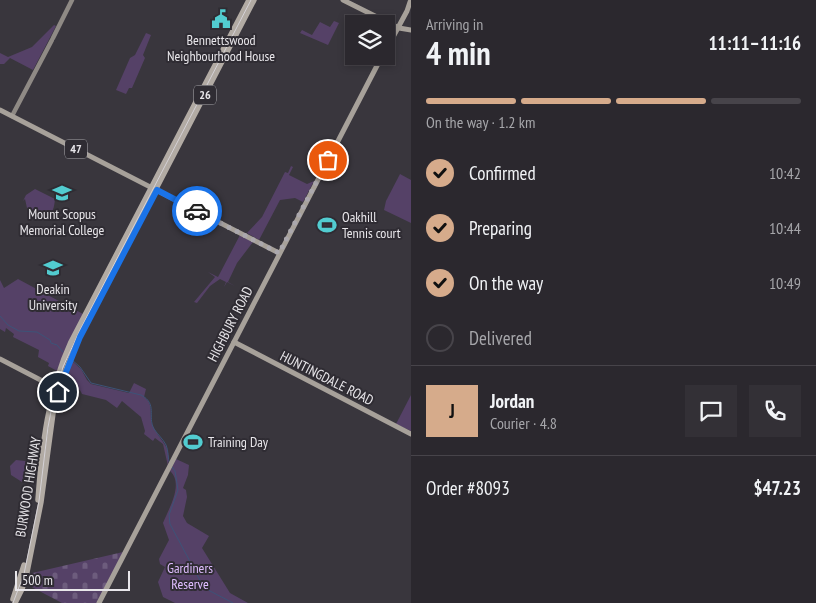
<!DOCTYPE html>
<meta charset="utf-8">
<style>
body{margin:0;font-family:"PT Sans Narrow",sans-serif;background:#333036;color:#f1f3f6;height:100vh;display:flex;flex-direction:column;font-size:19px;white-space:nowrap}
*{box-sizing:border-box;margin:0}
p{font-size:16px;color:#a6a6aa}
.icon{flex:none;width:28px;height:28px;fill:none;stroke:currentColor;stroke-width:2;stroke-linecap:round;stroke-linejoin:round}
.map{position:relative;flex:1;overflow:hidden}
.sheet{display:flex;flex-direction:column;background:#2b282e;width:405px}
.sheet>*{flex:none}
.controls{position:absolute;left:345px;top:15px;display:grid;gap:10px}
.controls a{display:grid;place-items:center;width:50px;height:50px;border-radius:0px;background:#2b282e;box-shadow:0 2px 8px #0003,0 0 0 1px #47444a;font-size:25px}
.scale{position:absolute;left:15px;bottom:12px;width:115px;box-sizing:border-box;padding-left:5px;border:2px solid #e8e6ea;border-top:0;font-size:14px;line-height:18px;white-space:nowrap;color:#e8e6ea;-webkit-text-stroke:4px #2f2c33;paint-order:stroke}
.pin{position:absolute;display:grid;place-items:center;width:42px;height:42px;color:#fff;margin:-21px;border:2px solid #fff;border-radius:50%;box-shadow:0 1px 5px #0007}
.courier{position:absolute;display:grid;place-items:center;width:50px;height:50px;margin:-25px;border:4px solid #1a73e8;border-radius:50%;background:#fff;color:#222;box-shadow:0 1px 6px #0007}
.summary em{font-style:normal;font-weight:700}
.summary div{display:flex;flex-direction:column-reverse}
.summary{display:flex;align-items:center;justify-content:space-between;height:85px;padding:0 15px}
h1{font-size:32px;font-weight:700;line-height:38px}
.bar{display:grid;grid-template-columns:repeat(4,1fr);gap:8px 5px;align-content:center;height:60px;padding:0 15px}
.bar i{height:6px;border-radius:4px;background:#47444a}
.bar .active{background:#d6ab8b}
.bar p{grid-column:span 4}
.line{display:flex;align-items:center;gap:12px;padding:0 15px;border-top:1px solid #47444a}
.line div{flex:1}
.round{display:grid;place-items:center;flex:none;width:52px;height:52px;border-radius:0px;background:#333036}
ol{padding:0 15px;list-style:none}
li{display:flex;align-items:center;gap:15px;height:55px}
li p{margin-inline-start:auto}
li .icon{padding:5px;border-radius:50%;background:#d6ab8b;color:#111;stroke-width:4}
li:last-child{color:#a6a6aa}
li i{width:28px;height:28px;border:2px solid #47444a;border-radius:50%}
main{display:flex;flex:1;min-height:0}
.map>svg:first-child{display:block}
.cemetery{fill:url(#cemetery-stones)}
.park{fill:#554167}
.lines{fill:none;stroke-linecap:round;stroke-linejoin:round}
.stream{stroke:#3d5378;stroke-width:1}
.secondary{stroke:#8f8a85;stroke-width:4.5}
.primary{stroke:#a7a19a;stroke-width:5}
.trunk{stroke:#b2aba4;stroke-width:5.5}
.tram{stroke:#d5d2d7;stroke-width:1}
.done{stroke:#aba8ad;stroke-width:5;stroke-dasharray:0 9}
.route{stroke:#1a73e8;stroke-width:6}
.labels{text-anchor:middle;stroke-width:4;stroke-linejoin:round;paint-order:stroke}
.shield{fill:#2f2c33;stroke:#b0aeb3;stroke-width:1}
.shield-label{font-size:12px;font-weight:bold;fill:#e8e6ea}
.poi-label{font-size:14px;fill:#e8e6ea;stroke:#2f2c33}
.street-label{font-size:14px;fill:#e8e6ea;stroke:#2f2c33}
.park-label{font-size:14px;fill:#dfbdff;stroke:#2f2c33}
</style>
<main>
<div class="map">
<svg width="411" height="603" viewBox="0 0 411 603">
<defs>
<pattern id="cemetery-stones" width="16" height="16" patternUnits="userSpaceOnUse" patternTransform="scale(1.25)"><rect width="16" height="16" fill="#554167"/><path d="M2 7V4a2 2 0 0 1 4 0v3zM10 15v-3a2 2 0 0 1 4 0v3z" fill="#6d5c7d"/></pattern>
</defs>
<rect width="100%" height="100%" fill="#39363d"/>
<polygon class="cemetery" points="123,552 97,603 62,603 26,584 28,574"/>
<g class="park">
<polygon points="334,21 339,23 328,45 300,33 302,30 312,35 320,22 330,27"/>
<polygon points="54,25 56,26 33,70 10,58 4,64 0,64 0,53 8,57 32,47"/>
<polygon points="146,33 151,35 143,55 145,58 132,88 129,88 126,94 116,90 130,58 135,55"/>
<polygon points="291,166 293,167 289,175 307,184 314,181 303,202 295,198 280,200 259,240 247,233 262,217 285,172 288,173"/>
<polygon points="400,174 411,180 411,223 384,210 386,201"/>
<path d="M 35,189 L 55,199 C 53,223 43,217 27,208 L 25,199 L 23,201 L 26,195 Z"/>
<polygon points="240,235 253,242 237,263 228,282 235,286 227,282 224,287 226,282 220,279 210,286 197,303 194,302 215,277 208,272 218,277"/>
<polygon points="18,279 83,314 57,371 48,366 49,363 38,357 39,350 13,337 14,334 6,328 5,332 0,329 0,280 4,288"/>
<path d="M 71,360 L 81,369 L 87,380 L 91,384 L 129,393 L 134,383 L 146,389 L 144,397 C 155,404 148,417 153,426 C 160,442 172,445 168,466 L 163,444 L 155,438 L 153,441 L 144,434 L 145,431 L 141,417 L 122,401 L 117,408 L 106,400 L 82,394 L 80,390 L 65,388 L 63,383 Z"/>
<polygon points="411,395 411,431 396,424"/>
<path d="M 176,459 L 189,465 L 188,475 L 183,488 L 186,490 L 187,497 L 183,516 L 187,523 L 209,536 L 202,548 L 230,593 L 248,603 L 175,603 L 163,597 L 158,582 L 165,567 L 160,564 L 159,559 L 169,540 L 163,523 C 169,508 184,484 170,471 Z"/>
<polygon points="16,460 25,461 34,466 35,474 31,481 22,482 11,475 10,466"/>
</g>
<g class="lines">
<g class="stream">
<polyline points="0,316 8,325 19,331 37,332 50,340 51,343 57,345 63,352"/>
<path d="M 72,360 L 80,367 L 91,383 L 141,395 C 158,404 147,416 154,429 C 158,435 163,439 166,445 C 169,451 167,458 170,464"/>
<polyline points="172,467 175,471 178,490 169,515 170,524 202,584 210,591 233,603"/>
</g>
<g class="secondary">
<polyline points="53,38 72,0"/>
<polyline points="12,116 52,40"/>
</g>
<g class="primary">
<polyline points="343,0 399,28 411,30"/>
<polyline points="386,50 407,11 410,2"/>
<polyline points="0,110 279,253"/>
<polyline points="234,342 411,434"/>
<polyline points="0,359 54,387"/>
<polyline points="99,603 382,56"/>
</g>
<g class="trunk">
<path d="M 38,500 C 42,446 48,392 71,342 L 249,0"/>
<polyline points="13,599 24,565"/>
<polyline points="15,603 22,589 26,577 41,502 54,406 67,367 79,337 254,0"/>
</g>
<polyline class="tram" points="13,603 24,574 39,501 48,427 54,396 63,367 80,330 251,0"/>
</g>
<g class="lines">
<polyline class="done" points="197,211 279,253 328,160"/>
<polyline class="route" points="58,392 80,337 157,190 197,211"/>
</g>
<defs>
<g id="civic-bare" transform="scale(1.5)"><path d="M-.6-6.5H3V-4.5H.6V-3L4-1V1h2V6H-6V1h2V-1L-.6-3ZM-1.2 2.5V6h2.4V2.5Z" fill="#52ccd0" stroke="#2f2c33" stroke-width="2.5" paint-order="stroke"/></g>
<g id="school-bare" transform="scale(1.5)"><path d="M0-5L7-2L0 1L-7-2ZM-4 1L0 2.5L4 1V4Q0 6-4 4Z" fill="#52ccd0" stroke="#2f2c33" stroke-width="2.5" paint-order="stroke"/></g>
<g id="stadium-bare" transform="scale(1.5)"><path d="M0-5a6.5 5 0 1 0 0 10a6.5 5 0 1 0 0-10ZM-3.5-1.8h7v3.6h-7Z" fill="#52ccd0" stroke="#2f2c33" stroke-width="2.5" paint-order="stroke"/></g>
<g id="university-bare" transform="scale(1.5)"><path d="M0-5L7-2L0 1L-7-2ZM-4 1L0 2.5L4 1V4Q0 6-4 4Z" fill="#52ccd0" stroke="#2f2c33" stroke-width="2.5" paint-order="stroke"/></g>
</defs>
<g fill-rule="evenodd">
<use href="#civic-bare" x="221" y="19"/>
<use href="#school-bare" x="62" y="193"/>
<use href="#stadium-bare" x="327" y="225"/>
<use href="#university-bare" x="53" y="268"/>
<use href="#stadium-bare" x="193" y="442"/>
</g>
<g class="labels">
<g class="shield">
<rect x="194" y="85.5" width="22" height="19" rx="4"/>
<rect x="65" y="139.5" width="22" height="19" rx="4"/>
</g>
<g class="shield-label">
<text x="205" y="99">26</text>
<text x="76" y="153">47</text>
</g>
<g class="poi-label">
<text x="221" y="45">Bennettswood<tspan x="221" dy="16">Neighbourhood House</tspan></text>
<text x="62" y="219">Mount Scopus<tspan x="62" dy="16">Memorial College</tspan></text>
<text x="342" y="222" text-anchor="start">Oakhill<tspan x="342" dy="16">Tennis court</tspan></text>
<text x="53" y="294">Deakin<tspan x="53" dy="16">University</tspan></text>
<text x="208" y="447" text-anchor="start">Training Day</text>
</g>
<g class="street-label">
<text transform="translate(230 324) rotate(-63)" y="5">HIGHBURY ROAD</text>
<text transform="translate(327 378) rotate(27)" y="5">HUNTINGDALE ROAD</text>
<text transform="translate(28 487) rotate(-81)" y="5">BURWOOD HIGHWAY</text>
</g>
<g class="park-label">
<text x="190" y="573">Gardiners<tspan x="190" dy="16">Reserve</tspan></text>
</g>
</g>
</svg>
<div class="controls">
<a><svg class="icon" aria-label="layers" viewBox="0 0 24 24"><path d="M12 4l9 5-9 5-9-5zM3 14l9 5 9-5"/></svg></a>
</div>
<div class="scale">500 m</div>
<div class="pin" style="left:328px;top:160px;background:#ea580c"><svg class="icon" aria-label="bag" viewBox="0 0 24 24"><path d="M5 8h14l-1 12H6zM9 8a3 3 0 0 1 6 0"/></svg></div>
<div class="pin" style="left:58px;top:392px;background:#1f2937"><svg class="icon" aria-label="home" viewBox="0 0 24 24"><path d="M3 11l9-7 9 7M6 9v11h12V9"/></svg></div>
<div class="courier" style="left:197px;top:211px"><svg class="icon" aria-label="car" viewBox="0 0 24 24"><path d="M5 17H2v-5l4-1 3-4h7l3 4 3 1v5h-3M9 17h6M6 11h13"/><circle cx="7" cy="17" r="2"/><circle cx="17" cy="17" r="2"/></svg></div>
</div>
<section class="sheet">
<div class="summary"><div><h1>4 min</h1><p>Arriving in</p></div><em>11:11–11:16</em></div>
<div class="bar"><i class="active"></i><i class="active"></i><i class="active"></i><i></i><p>On the way · 1.2 km</p></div>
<ol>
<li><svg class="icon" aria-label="check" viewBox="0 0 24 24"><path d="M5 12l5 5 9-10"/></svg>Confirmed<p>10:42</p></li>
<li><svg class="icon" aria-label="check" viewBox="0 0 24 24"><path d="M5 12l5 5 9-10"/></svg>Preparing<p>10:44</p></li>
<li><svg class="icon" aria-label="check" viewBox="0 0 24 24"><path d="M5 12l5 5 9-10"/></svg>On the way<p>10:49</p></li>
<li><i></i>Delivered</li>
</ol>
<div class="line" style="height:90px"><b class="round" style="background:#d6ab8b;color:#111">J</b><div><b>Jordan</b><p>Courier · 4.8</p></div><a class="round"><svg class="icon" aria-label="chat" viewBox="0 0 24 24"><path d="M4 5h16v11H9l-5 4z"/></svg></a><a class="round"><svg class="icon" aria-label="phone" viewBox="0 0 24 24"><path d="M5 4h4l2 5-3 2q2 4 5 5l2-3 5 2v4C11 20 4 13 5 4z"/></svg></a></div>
<div class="line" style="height:65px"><div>Order #8093</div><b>$47.23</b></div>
</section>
</main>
